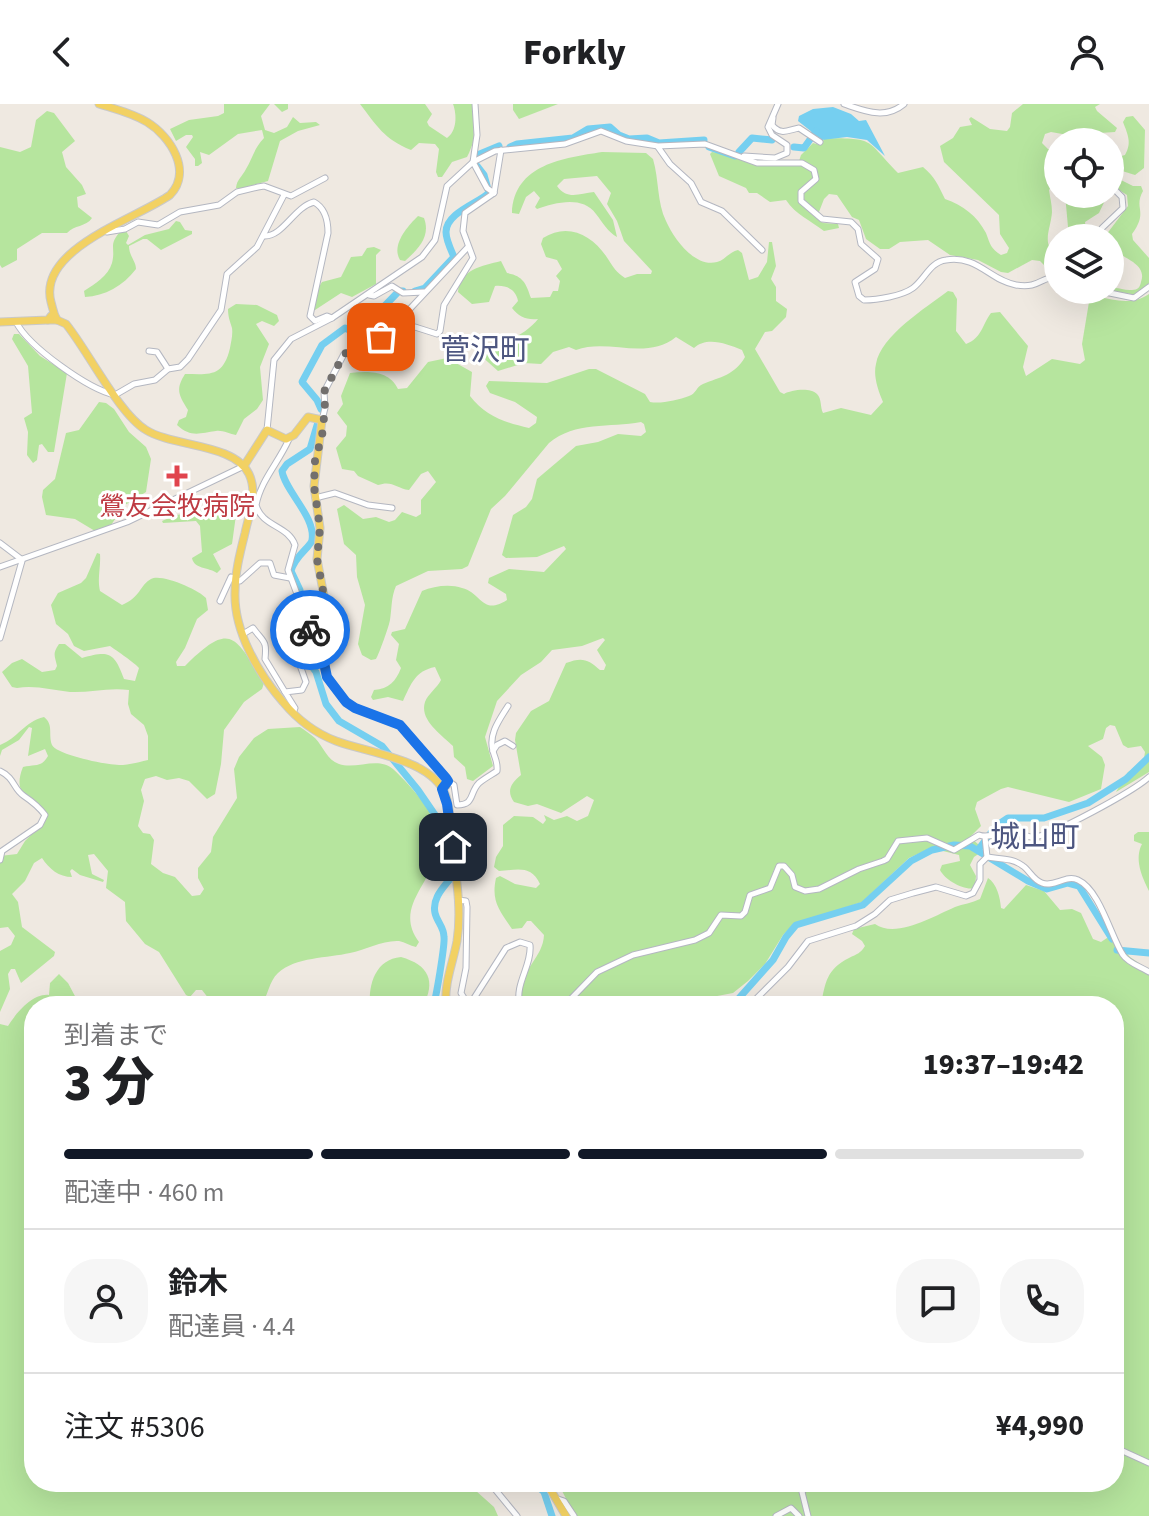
<!DOCTYPE html>
<html lang="ja">
<meta charset="utf-8">
<style>
body{margin:0;font-family:"Source Sans 3","Noto Sans JP",sans-serif;background:#f6f6f6;color:#202124;height:100vh;display:flex;flex-direction:column;font-size:30px;white-space:nowrap}
*{box-sizing:border-box;margin:0}
p{font-size:26px;color:#757577}
.icon{flex:none;width:44px;height:44px;fill:none;stroke:currentColor;stroke-width:2;stroke-linecap:round;stroke-linejoin:round}
.map{position:relative;flex:1;overflow:hidden}
.sheet{position:absolute;left:24px;top:892px;width:1100px;height:496px;display:flex;flex-direction:column;background:#fff;border-radius:32px;box-shadow:0 8px 32px #0002}
.sheet>*{flex:none}
.controls{position:absolute;left:1044px;top:24px;display:grid;gap:16px}
.controls a{display:grid;place-items:center;width:80px;height:80px;border-radius:50%;background:#fff;box-shadow:0 8px 32px #0002;font-size:40px}
.pin{position:absolute;display:grid;place-items:center;width:68px;height:68px;color:#fff;margin:-34px;border-radius:16px;box-shadow:0 4px 12px #0006}
.courier{position:absolute;display:grid;place-items:center;width:80px;height:80px;margin:-40px;border:6px solid #1a73e8;border-radius:50%;background:#fff;color:#222;box-shadow:0 2px 10px #0007}
.headline em{font-style:normal;font-weight:800}
.headline div{display:flex;flex-direction:column-reverse}
.headline{display:flex;align-items:center;justify-content:space-between;height:136px;padding:0 40px}
h1{font-size:52px;font-weight:800;line-height:60px}
.bar{display:grid;grid-template-columns:repeat(4,1fr);gap:12px 8px;align-content:center;height:96px;padding:0 40px}
.bar i{height:10px;border-radius:6px;background:#e0e0e0}
.bar .selected{background:#111827}
.bar p{grid-column:span 4}
.line{display:flex;align-items:center;gap:20px;padding:0 40px;border-top:2px solid #e0e0e0}
.line div{flex:1}
.round{display:grid;place-items:center;flex:none;width:84px;height:84px;border-radius:32px;background:#f6f6f6}
header{display:flex;justify-content:space-between;align-items:center;height:104px;padding:0 40px;background:#fff;font-size:36px;font-weight:800}
.map>svg:first-child{display:block}
.green{fill:#b6e59e}
.water{fill:#75cff0}
.lines{fill:none;stroke-linecap:round;stroke-linejoin:round}
.river{stroke:#75cff0;stroke-width:7}
.minor-casing{stroke:#b4b7c1;stroke-width:7}
.major-casing{stroke:#c9c9c9;stroke-width:9}
.minor{stroke:#fff;stroke-width:5}
.major{stroke:#f2d163;stroke-width:7}
.done{stroke:#726f6d;stroke-width:8;stroke-dasharray:0 14.4}
.route{stroke:#1a73e8;stroke-width:10}
.health-dot{fill:#e0444e;stroke:#fff;stroke-width:3}
.labels{text-anchor:middle;stroke-width:6;stroke-linejoin:round;paint-order:stroke}
.health-label{font-size:26px;fill:#be3a42;stroke:#fff}
.quarter-label{font-size:30px;fill:#4d5680;stroke:#fff}
</style>
<header><svg class="icon" aria-label="back" viewBox="0 0 24 24"><path d="M15 5l-7 7 7 7"/></svg>Forkly<svg class="icon" aria-label="person" viewBox="0 0 24 24"><circle cx="12" cy="8" r="4"/><path d="M4 21q1-7 8-7t8 7"/></svg></header>
<div class="map">
<svg width="1149" height="1412" viewBox="0 0 1149 1412">
<rect width="100%" height="100%" fill="#efe9e1"/>
<g class="green">
<path d="M 224,0 L 288,0 L 288,5 L 282,8 L 274,0 L 270,0 L 261,12 L 265,26 L 274,29 L 287,23 L 293,13 L 300,19 L 316,18 L 320,21 L 298,27 L 280,37 L 268,77 L 239,85 L 236,84 C 237,75 242,73 246,65 C 253,54 254,44 264,34 L 262,26 L 238,30 L 209,51 L 200,48 L 202,59 L 198,62 L 195,62 L 195,55 L 186,43 L 193,33 L 192,31 L 186,31 L 176,37 L 170,25 L 189,16 L 218,12 L 224,9 Z"/>
<path d="M 360,0 L 425,0 L 432,10 L 427,18 L 429,22 L 447,34 C 457,27 457,11 453,0 L 473,0 L 474,36 L 469,49 L 467,53 L 452,58 L 442,73 L 438,73 L 436,68 L 439,45 L 435,40 L 419,39 L 411,46 C 384,35 377,22 360,0 Z"/>
<polygon points="513,0 558,0 519,15 513,6"/>
<path d="M 1023,0 L 1100,0 L 1095,3 L 1097,7 L 1117,24 L 1115,28 L 1068,31 L 1051,28 L 1045,30 L 1042,39 L 1048,45 L 1058,47 L 1058,83 L 1054,80 L 1049,86 C 1050,93 1052,101 1052,108 C 1051,125 1040,141 1058,152 L 1058,170 L 1049,166 L 1040,157 L 1032,156 L 1008,169 L 1001,168 L 978,156 L 950,151 L 928,136 L 900,138 L 889,145 L 880,145 L 866,135 L 859,116 L 852,113 L 837,91 L 829,90 L 824,95 L 817,113 L 823,119 L 838,120 L 839,124 L 824,127 C 810,116 796,111 786,96 L 770,98 L 757,89 L 749,89 L 746,84 L 719,72 L 710,50 L 712,48 L 798,60 L 801,51 L 813,39 L 820,41 L 825,34 C 876,35 864,34 898,69 L 923,63 C 935,73 938,81 945,95 C 963,101 977,112 986,129 C 990,140 991,145 1001,151 L 1007,149 L 1009,144 L 1000,130 L 999,111 L 944,58 L 940,42 L 953,34 L 960,23 L 972,21 L 969,15 L 971,13 L 990,25 L 1007,27 L 1010,23 L 1012,9 Z"/>
<path d="M 47,7 L 54,9 L 75,37 L 62,48 L 66,63 L 82,81 L 86,90 L 77,93 L 78,103 L 92,114 C 86,123 74,121 67,129 L 42,129 L 17,145 L 17,156 L 2,164 L 0,161 L 0,43 L 20,48 L 31,43 L 36,16 Z"/>
<path d="M 1133,12 L 1145,26 L 1144,64 L 1135,71 L 1119,66 L 1110,67 L 1110,55 L 1125,51 C 1132,39 1128,31 1123,18 L 1126,13 Z"/>
<path d="M 602,48 L 646,49 L 653,55 C 659,75 657,99 666,117 C 674,135 695,164 717,158 C 725,156 729,148 738,146 L 742,149 L 749,176 L 758,173 L 767,158 L 769,138 L 772,138 L 776,162 L 771,175 L 776,183 L 776,197 L 787,205 L 786,213 L 772,227 L 765,228 L 755,245 L 780,288 L 784,290 C 791,286 810,283 817,290 C 822,295 820,303 823,309 L 841,304 L 871,311 L 883,298 C 878,286 873,272 876,260 C 881,231 926,204 948,187 L 953,188 L 957,195 L 956,227 L 966,240 C 982,234 982,221 991,209 L 1000,208 L 1028,242 L 1023,263 L 1026,272 L 1052,255 L 1080,260 L 1085,256 L 1082,240 L 1089,198 L 1097,192 C 1116,197 1133,201 1149,190 L 1149,668 L 1116,688 L 1128,668 L 1143,661 L 1145,648 L 1141,642 L 1128,644 L 1123,641 L 1115,622 L 1110,621 L 1106,624 L 1103,635 L 1088,642 L 1102,653 L 1105,661 L 1101,685 L 1069,698 L 1008,683 L 1001,685 L 977,698 L 975,705 L 981,722 L 970,733 L 979,741 L 980,749 L 974,753 L 970,761 L 976,772 L 975,784 C 964,787 945,776 940,766 L 942,761 L 960,757 L 959,751 L 931,744 L 909,754 L 862,798 L 794,820 L 783,831 L 765,860 L 748,877 L 733,889 L 712,893 L 702,902 L 577,902 L 573,896 C 556,898 539,909 522,897 C 516,867 543,856 544,831 L 531,817 L 527,817 L 522,824 L 512,825 C 499,806 491,797 496,774 L 500,772 L 515,780 L 536,784 L 540,780 C 531,760 516,766 499,767 L 494,763 L 496,753 L 503,742 L 503,721 L 514,712 L 533,713 L 543,720 L 546,716 L 544,711 L 554,716 L 567,712 L 577,717 L 588,712 L 594,696 L 587,692 L 561,709 L 537,700 L 528,702 L 514,698 C 506,687 511,679 521,671 L 515,636 L 516,629 L 531,607 L 549,597 L 566,559 C 582,553 588,555 600,566 L 604,566 L 606,561 L 597,546 L 605,536 L 603,534 L 582,542 L 552,546 L 541,558 L 521,571 L 497,597 L 485,633 L 493,662 L 473,677 L 467,675 L 465,663 L 454,653 L 453,642 C 442,631 419,616 425,598 C 428,590 437,584 441,576 L 435,563 C 415,567 411,580 403,597 L 388,593 L 373,596 L 371,593 L 374,586 C 389,585 396,577 401,564 L 396,556 L 399,540 L 391,531 L 392,528 L 405,525 L 422,487 C 434,482 450,480 462,484 C 482,489 482,512 507,496 L 506,490 L 488,479 L 489,474 L 509,465 L 544,468 L 566,445 L 564,442 L 537,453 L 506,454 L 502,451 L 513,411 L 526,403 L 532,395 L 537,375 L 576,342 L 598,338 L 618,330 L 641,332 L 646,328 L 644,320 L 641,318 C 610,324 575,317 549,339 L 505,392 L 491,405 L 468,462 L 462,465 L 428,467 L 396,482 C 391,494 392,503 390,516 C 389,522 379,550 376,555 L 371,556 L 362,551 L 358,540 L 365,501 L 357,473 L 356,451 L 344,440 L 337,405 L 344,401 L 363,415 L 376,413 L 389,418 L 395,416 L 402,408 L 416,413 L 421,410 L 421,396 L 436,378 L 428,367 L 421,370 L 409,386 C 396,384 392,376 378,381 L 358,372 L 354,367 L 342,365 L 336,344 L 346,332 L 347,322 L 337,309 L 343,300 L 341,292 L 350,269 C 368,267 389,266 398,285 L 407,284 L 428,258 L 447,254 L 472,268 L 470,292 C 485,312 506,319 529,324 L 536,319 L 537,313 L 515,298 L 490,289 L 486,282 L 489,277 L 547,279 L 589,265 L 596,265 L 645,290 L 650,298 C 661,300 678,296 689,292 C 696,290 696,283 703,280 C 720,273 735,271 745,253 L 742,246 C 727,240 707,232 694,244 L 676,233 C 646,257 608,234 576,246 L 569,243 L 553,248 L 541,260 L 524,259 L 498,267 L 470,242 L 471,238 C 476,238 480,240 485,240 C 504,242 527,229 538,215 C 526,216 519,213 512,204 L 518,197 C 516,185 506,181 495,182 L 489,198 L 472,200 L 458,188 C 460,165 482,162 501,157 L 507,169 C 523,172 526,179 531,194 L 550,193 L 553,187 L 558,187 L 560,177 L 556,172 L 562,165 L 557,156 L 546,153 L 541,140 L 543,134 C 568,118 593,131 608,155 C 614,164 616,168 625,174 L 637,170 L 651,170 L 652,167 L 624,137 L 617,117 L 607,100 L 611,89 L 597,72 L 564,75 L 557,82 C 568,97 580,89 594,88 L 613,116 L 617,133 C 608,128 603,119 596,110 C 582,91 555,99 537,105 L 535,103 L 540,94 L 534,87 L 526,93 L 519,110 L 512,109 C 514,60 564,54 602,48 Z"/>
<path d="M 1121,76 L 1133,82 L 1141,82 L 1143,87 C 1133,105 1149,107 1132,130 L 1133,136 L 1149,154 L 1149,179 L 1136,191 L 1109,186 C 1116,181 1122,187 1132,186 C 1138,186 1140,183 1141,178 C 1148,159 1121,154 1110,143 L 1110,134 L 1107,134 L 1106,131 L 1128,102 L 1127,91 L 1119,86 L 1117,79 Z"/>
<polygon points="1065,90 1108,90 1099,109 1085,118 1087,134 1069,134"/>
<path d="M 418,112 L 424,114 C 431,133 418,145 405,157 L 400,156 C 391,141 407,123 418,112 Z"/>
<path d="M 176,117 L 180,118 L 185,126 L 192,127 L 192,130 L 161,146 L 147,135 L 143,135 L 129,142 C 129,152 136,157 136,165 C 123,182 105,192 85,193 L 84,187 C 95,180 108,172 112,159 C 116,144 108,141 120,128 L 126,127 L 129,132 L 126,139 L 128,141 L 145,131 L 169,125 Z"/>
<polygon points="374,143 381,146 376,151 376,180 352,193 341,189 315,206 310,197 322,178 341,173 351,153 362,152 367,144"/>
<path d="M 236,200 L 257,201 L 277,211 L 279,217 L 274,222 L 262,217 L 256,220 L 269,240 L 260,263 L 263,296 L 257,305 L 244,315 L 236,331 C 230,330 222,326 216,327 C 200,329 191,334 177,321 L 179,316 L 186,313 L 188,306 C 179,291 175,286 185,270 C 209,270 223,274 230,244 C 231,238 233,231 232,224 C 230,217 228,213 228,205 Z"/>
<polygon points="14,230 19,230 40,252 67,269 54,348 48,348 42,340 39,341 37,356 33,359 27,351 28,328 24,314 32,309 28,262 12,235"/>
<polygon points="99,298 106,299 114,305 129,328 146,343 151,355 146,388 125,401 111,421 95,427 75,415 46,411 42,393 43,386 55,375 66,329 79,326"/>
<path d="M 217,405 L 231,407 L 236,411 L 232,440 L 213,450 L 221,465 L 217,469 C 208,463 194,465 192,454 L 202,448 L 200,422 L 196,417 L 163,419 L 162,417 L 176,411 Z"/>
<path d="M 97,449 L 100,450 C 101,463 97,474 100,487 L 122,501 C 140,494 140,481 151,475 C 161,469 199,486 206,494 L 208,506 L 197,515 L 185,544 L 176,558 L 177,562 L 185,562 C 231,516 235,532 264,579 L 262,585 L 244,598 L 224,626 L 221,660 L 215,690 L 207,695 L 189,677 L 179,674 L 167,676 L 156,672 L 145,675 L 141,686 L 144,697 L 138,722 L 143,729 L 150,730 L 154,736 L 151,760 L 163,769 L 175,773 L 192,792 L 200,791 L 204,785 L 198,774 L 198,764 L 211,748 L 213,733 L 237,694 L 234,665 L 239,653 L 254,634 L 268,625 L 300,623 C 305,626 310,630 315,634 C 323,642 327,656 339,660 C 356,666 378,652 393,665 C 405,676 435,708 437,723 C 438,731 438,747 435,754 C 427,783 395,806 419,838 L 416,843 C 410,842 405,838 399,837 C 383,836 365,846 350,849 C 328,854 295,853 278,869 C 269,877 268,892 261,902 L 206,902 L 209,895 L 202,886 L 196,886 L 190,893 L 186,891 L 159,848 L 145,840 L 126,817 L 125,798 L 106,784 L 108,767 L 94,750 L 88,751 L 92,770 L 104,776 L 103,778 L 80,771 L 72,765 L 70,767 L 72,773 C 59,773 49,765 42,754 L 34,759 L 25,777 L 12,790 L 18,798 L 22,823 L 55,848 L 54,852 L 21,879 L 15,865 L 11,865 L 8,870 L 10,885 L 0,908 L 0,847 L 11,841 L 15,832 L 8,823 L 0,824 L 0,752 L 17,750 L 25,737 L 42,720 L 43,707 C 26,692 13,688 23,663 C 35,660 41,664 48,652 L 45,645 L 28,652 L 32,624 L 29,623 L 19,636 L 2,646 L 0,652 L 0,641 C 18,634 24,618 44,613 C 54,621 48,630 52,641 C 57,651 110,662 123,661 C 131,660 140,658 148,656 L 148,632 L 144,621 L 131,610 L 128,600 L 129,586 C 109,583 89,589 70,588 C 52,586 35,581 17,584 L 12,583 L 2,568 L 12,559 L 22,555 L 42,568 L 55,566 L 57,562 C 55,552 52,550 59,540 L 65,540 L 82,554 C 108,547 114,547 124,575 L 135,577 L 139,564 C 135,559 117,547 110,542 L 84,547 L 74,542 L 68,530 L 56,520 L 51,501 L 58,489 L 81,479 L 86,474 Z"/>
<path d="M 1138,728 L 1149,728 L 1149,787 C 1142,773 1134,755 1142,740 L 1134,737 L 1134,731 Z"/>
<path d="M 988,774 C 997,780 1000,793 1001,804 L 1004,805 L 1026,781 L 1044,787 L 1060,806 L 1072,805 L 1081,809 L 1093,835 L 1101,838 L 1107,834 L 1114,835 L 1130,853 L 1149,866 L 1149,1412 L 575,1412 L 561,1385 L 565,1378 L 1114,1378 L 1114,902 L 821,902 C 825,878 827,865 849,854 C 857,850 861,849 865,842 L 862,837 L 852,830 L 854,825 L 875,820 C 896,835 934,812 955,803 C 963,800 972,799 980,795 Z"/>
<path d="M 401,853 C 429,861 436,877 423,902 L 370,902 C 368,880 376,855 401,853 Z"/>
<path d="M 59,870 L 68,879 L 76,894 L 91,902 L 34,902 L 34,1378 L 466,1378 L 494,1403 L 498,1412 L 0,1412 L 0,920 L 8,922 C 17,908 33,889 49,891 L 50,879 Z"/>
</g>
<polygon class="water" points="833,3 851,10 859,17 866,16 885,52 867,36 847,33 822,36 798,17 799,12 813,5"/>
<g class="lines">
<g class="river">
<polyline points="510,43 517,40 573,34 588,25 610,23 619,31 629,35 647,34 659,39 704,36"/>
<polyline points="709,43 735,52"/>
<polyline points="794,43 804,44 816,27"/>
<polyline points="739,48 752,34 772,36"/>
<polyline points="475,52 499,42"/>
<path d="M 415,187 L 425,184 L 454,153 C 451,146 446,136 446,128 C 446,109 478,99 489,89 L 484,71 L 477,62"/>
<polyline points="321,305 317,296 302,278 322,241 345,224 369,235 375,233 372,215 399,187 403,187"/>
<path d="M 318,318 L 310,345 L 287,360 L 282,367 C 285,387 316,413 312,436 C 311,443 295,451 291,467 L 300,486 L 301,548 L 316,568 L 326,600 L 339,617 L 382,642 L 418,686 L 442,721 L 450,775 C 442,785 432,795 435,809 C 437,818 444,823 444,833 C 445,840 436,896 433,902"/>
<polyline points="978,746 996,722 1008,714 1044,714 1088,699 1126,675 1149,653"/>
<polyline points="1117,846 1149,849"/>
<polyline points="732,902 773,856 786,833 796,821 863,801 911,757 932,746 954,741 970,742 1028,777 1047,785 1068,779 1079,782 1112,835"/>
<polyline points="533,1378 544,1388 552,1412"/>
</g>
<g class="minor-casing">
<g id="minor">
<polyline points="475,0 477,31 473,58 487,84 494,89"/>
<path d="M 844,0 C 865,7 885,16 904,0"/>
<path d="M 773,14 L 772,21 C 781,32 788,26 799,24 L 820,38"/>
<polyline points="658,43 670,60 691,79 701,98 722,107 762,146"/>
<polyline points="744,52 775,54 787,49 787,41 772,31 768,23 778,0"/>
<polyline points="107,128 125,125 138,118 158,121 180,108 219,101 237,88 258,83 264,82 291,92 325,74"/>
<path d="M 264,132 C 283,133 294,103 314,98 C 325,104 328,117 328,129 L 310,212 L 315,217 L 327,212 L 332,214"/>
<polyline points="1099,134 1102,124 1123,104 1122,93 1110,81"/>
<polyline points="1110,152 1110,169"/>
<polyline points="1095,186 1134,194 1149,183"/>
<polyline points="369,191 374,192 392,182 403,189 424,188"/>
<path d="M 16,218 C 29,243 88,285 115,291 L 134,280 L 155,276 L 168,265 L 180,263 L 188,255 L 221,206 L 227,170 L 257,143 L 284,91"/>
<polyline points="391,225 415,223 437,230 440,227 444,201 473,154 463,127 465,109 494,89 501,46"/>
<polyline points="149,247 157,248 168,265"/>
<polyline points="322,316 325,304 324,288 344,250 375,237 391,225 468,143"/>
<path d="M 267,326 L 274,256 L 291,235 L 332,214 L 422,153 L 435,136 L 447,82 L 473,58 L 495,47 L 565,40 L 601,27 L 626,37 L 658,42 L 705,40 L 757,59 L 802,59 L 814,66 L 816,75 L 801,88 L 801,97 L 822,115 L 851,118 L 858,125 L 861,140 L 878,155 L 875,165 L 855,178 L 859,192 L 864,196 C 877,196 902,192 913,184 C 925,175 930,158 946,156 C 978,151 989,176 1016,181 C 1040,185 1041,172 1058,173"/>
<path d="M 289,335 C 279,358 261,376 256,401 C 262,423 288,421 295,441 L 288,466 L 297,490 L 296,550 L 306,578 L 302,586 L 285,588 L 295,604 L 293,609"/>
<polyline points="315,394 335,389 368,401 392,404"/>
<polyline points="0,439 21,455"/>
<polyline points="0,463 127,418 244,362"/>
<polyline points="220,497 231,473 240,477 260,459 270,459 274,471 290,474"/>
<path d="M 243,530 L 253,524 C 264,539 267,536 265,555 L 285,588"/>
<polyline points="0,534 22,457"/>
<polyline points="493,647 497,641 505,637 513,642"/>
<path d="M 0,667 C 15,674 13,685 24,692 C 33,698 39,703 45,711 L 40,721 L 2,747 L 0,756"/>
<path d="M 448,677 L 454,681 L 457,701 C 475,701 469,689 479,679 C 485,674 491,671 497,667 C 498,658 495,655 493,647 C 488,630 500,615 508,602"/>
<path d="M 987,753 C 999,755 1013,754 1023,762 C 1030,767 1033,776 1042,779 C 1054,784 1066,770 1078,776 C 1100,786 1111,833 1123,851 C 1128,859 1141,863 1149,868"/>
<path d="M 458,796 L 466,797 L 467,803 L 466,864 L 461,889 L 469,902 L 506,844 L 520,838 L 530,841 C 532,862 514,880 520,902"/>
<path d="M 564,902 L 597,868 L 633,851 L 695,836 L 709,829 L 721,811 L 741,812 L 745,808 L 750,791 L 770,784 L 779,762 L 784,762 L 792,771 L 795,783 L 805,787 L 819,785 L 859,765 L 883,757 L 887,755 L 898,737 L 927,734 L 954,746 L 979,731 C 989,735 998,728 1009,728 C 1018,727 1025,733 1033,733 C 1051,733 1135,686 1149,673"/>
<polyline points="749,902 788,863 808,837 856,822 875,810 890,796 913,789 936,783 966,792 973,789 980,776 980,760 987,753 985,733"/>
<polyline points="1114,1343 1149,1359"/>
<polyline points="489,1378 517,1412"/>
<polyline points="558,1395 564,1397 574,1412"/>
<polyline points="776,1412 791,1404 799,1412"/>
<polyline points="808,1412 802,1388 810,1378"/>
</g>
</g>
<g class="major-casing">
<g id="major">
<path d="M 48,216 L 57,216 L 66,220 C 88,247 119,310 146,326 C 173,343 234,339 249,370 C 258,389 249,410 245,429 C 240,449 235,468 235,489 C 234,527 258,569 283,598 C 297,615 315,629 336,637 C 368,649 433,655 446,692 C 451,707 451,725 452,740 C 456,772 462,805 457,837 C 453,859 444,879 446,902"/>
<path d="M 57,216 C 53,209 53,205 51,198 C 37,145 136,115 170,91 C 193,67 170,32 147,18 C 132,9 115,5 99,0"/>
<polyline points="0,218 48,216 51,212"/>
<polyline points="244,362 267,326 286,335 294,331 308,313 322,316 314,382 320,424 317,455 324,492 310,520 311,534 323,554 327,573 346,598 355,604 400,621 446,674 447,681 442,685"/>
<polyline points="546,1378 566,1412"/>
</g>
</g>
<use href="#minor" class="minor"/>
<use href="#major" class="major"/>
</g>
<g class="lines">
<polyline class="done" points="310,526 324,492 317,455 320,424 314,382 315,357 322,332 325,304 324,288 344,250 381,233"/>
<polyline class="route" points="310,526 323,554 327,573 346,598 355,604 400,621 446,674 448,677 442,685 447,700 453,743"/>
</g>
<path class="health-dot" d="M173 360h8v8h8v8h-8v8h-8v-8h-8v-8h8z"/>
<g class="labels">
<g class="health-label">
<text x="177" y="411">鶯友会牧病院</text>
</g>
<g class="quarter-label">
<text x="485" y="256">菅沢町</text>
<text x="1035" y="743">城山町</text>
</g>
</g>
</svg>
<div class="controls">
<a><svg class="icon" aria-label="locate" viewBox="0 0 24 24"><circle cx="12" cy="12" r="6"/><path d="M12 2v4M12 18v4M2 12h4M18 12h4"/></svg></a>
<a><svg class="icon" aria-label="layers" viewBox="0 0 24 24"><path d="M12 4l9 5-9 5-9-5zM3 14l9 5 9-5"/></svg></a>
</div>
<div class="pin" style="left:381px;top:233px;background:#ea580c"><svg class="icon" aria-label="bag" viewBox="0 0 24 24"><path d="M5 8h14l-1 12H6zM9 8a3 3 0 0 1 6 0"/></svg></div>
<div class="pin" style="left:453px;top:743px;background:#1f2937"><svg class="icon" aria-label="home" viewBox="0 0 24 24"><path d="M3 11l9-7 9 7M6 9v11h12V9"/></svg></div>
<div class="courier" style="left:310px;top:526px"><svg class="icon" aria-label="bike" viewBox="0 0 24 24"><circle cx="6" cy="16" r="4"/><circle cx="18" cy="16" r="4"/><path d="M6 16l4-8h5l3 8M10 8l3 8H6M13 5h3"/></svg></div>
<section class="sheet">
<div class="headline"><div><h1>3 分</h1><p>到着まで</p></div><em>19:37–19:42</em></div>
<div class="bar"><i class="selected"></i><i class="selected"></i><i class="selected"></i><i></i><p>配達中 · 460 m</p></div>
<div class="line" style="height:144px"><a class="round"><svg class="icon" aria-label="person" viewBox="0 0 24 24"><circle cx="12" cy="8" r="4"/><path d="M4 21q1-7 8-7t8 7"/></svg></a><div><b>鈴木</b><p>配達員 · 4.4</p></div><a class="round"><svg class="icon" aria-label="chat" viewBox="0 0 24 24"><path d="M4 5h16v11H9l-5 4z"/></svg></a><a class="round"><svg class="icon" aria-label="phone" viewBox="0 0 24 24"><path d="M5 4h4l2 5-3 2q2 4 5 5l2-3 5 2v4C11 20 4 13 5 4z"/></svg></a></div>
<div class="line" style="height:104px"><div>注文 #5306</div><b>¥4,990</b></div>
</section>
</div>
